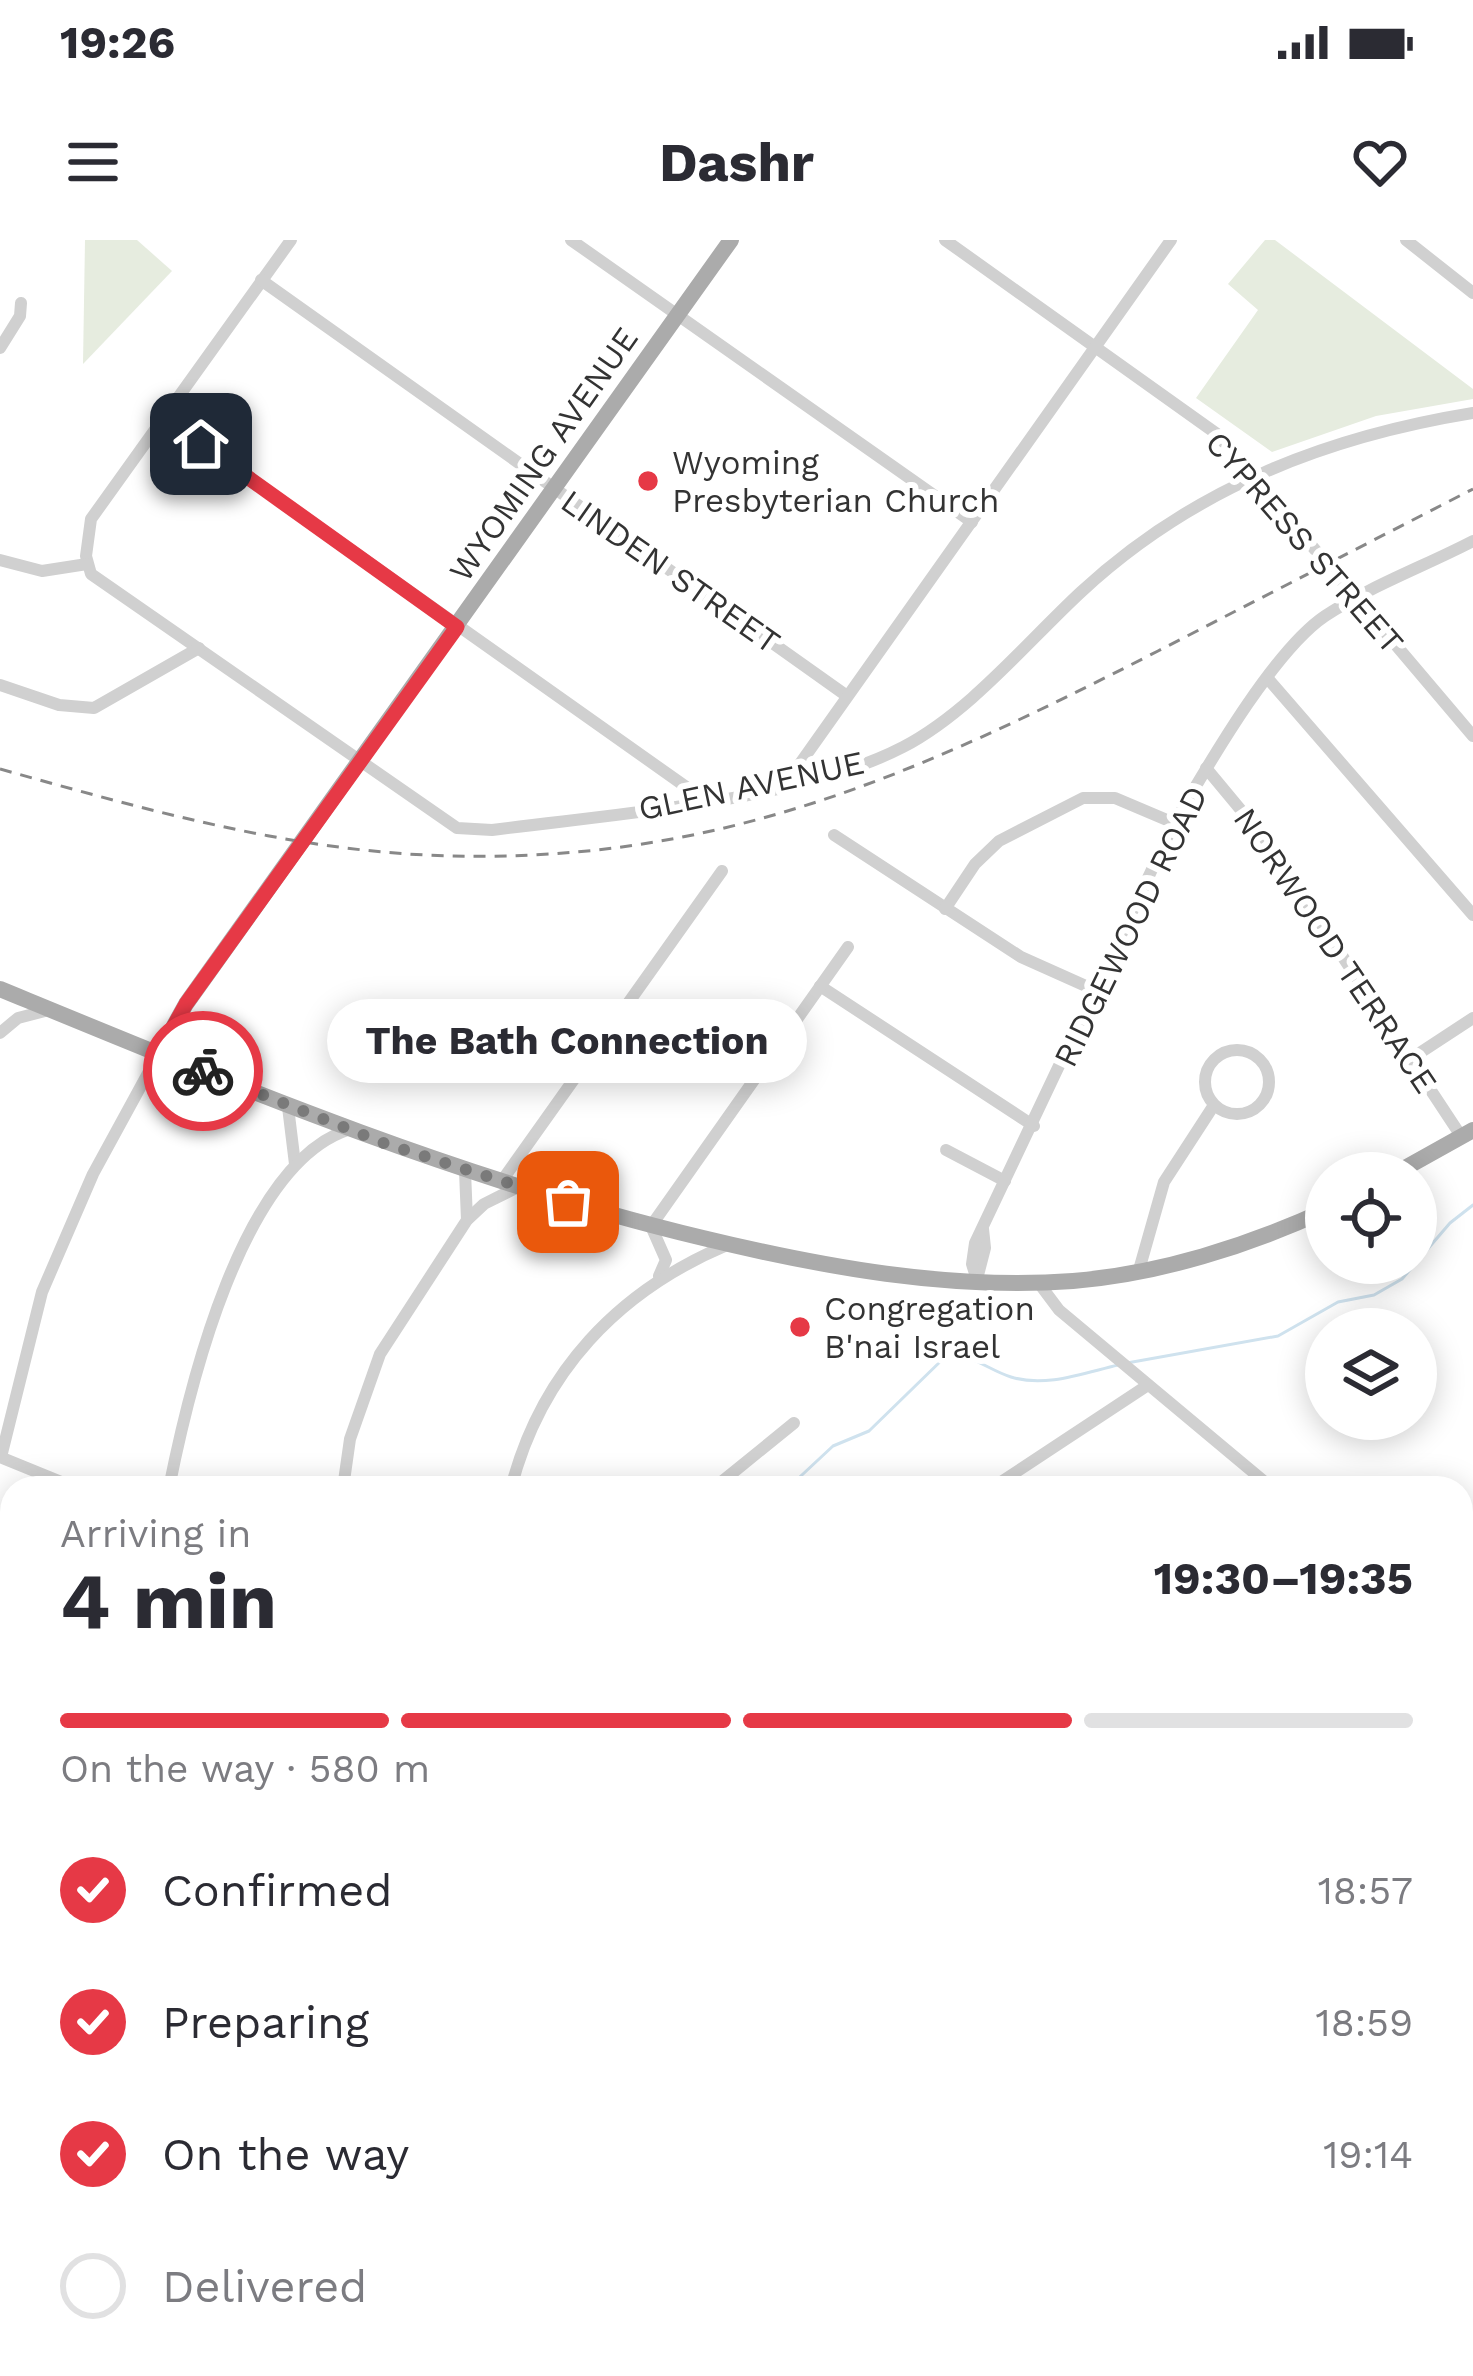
<!DOCTYPE html>
<meta charset="utf-8">
<style>
body{margin:0;font-family:"Work Sans",sans-serif;background:#f7f7f7;color:#2b2b33;height:100vh;display:flex;flex-direction:column;font-size:45px;white-space:nowrap}
*{box-sizing:border-box;margin:0}
p{font-size:39px;color:#7c7c81}
.icon{flex:none;width:66px;height:66px;fill:none;stroke:currentColor;stroke-width:2;stroke-linecap:round;stroke-linejoin:round}
.map{position:relative;flex:1;overflow:hidden}
.drawer{position:absolute;left:0px;top:1236px;width:1473px;height:900px;display:flex;flex-direction:column;background:#fff;border-radius:36px 36px 0 0;box-shadow:0 6px 30px #0003}
.drawer>*{flex:none}
.controls{position:absolute;left:1305px;top:912px;display:grid;gap:24px}
.controls a{display:grid;place-items:center;width:132px;height:132px;border-radius:50%;background:#fff;box-shadow:0 6px 30px #0003;font-size:60px}
.pin{position:absolute;display:grid;place-items:center;width:102px;height:102px;color:#fff;margin:-51px;border-radius:24px;box-shadow:0 6px 18px #0006}
.courier{position:absolute;display:grid;place-items:center;width:120px;height:120px;margin:-60px;border:9px solid #e63946;border-radius:50%;background:#fff;color:#222;box-shadow:0 3px 15px #0007}
.bubble{position:absolute;height:84px;border-radius:42px;background:#fff;box-shadow:0 6px 30px #0003;font-size:39px;font-weight:700;line-height:84px;text-align:center}
.overview em{font-style:normal;font-weight:700}
.overview div{display:flex;flex-direction:column-reverse}
.overview{display:flex;align-items:center;justify-content:space-between;height:204px;padding:0 60px}
h1{font-size:78px;font-weight:700;line-height:90px}
.bar{display:grid;grid-template-columns:repeat(4,1fr);gap:18px 12px;align-content:center;height:144px;padding:0 60px}
.bar i{height:15px;border-radius:9px;background:#e1e1e2}
.bar .current{background:#e63946}
.bar p{grid-column:span 4}
ol{padding:0 60px;list-style:none}
li{display:flex;align-items:center;gap:36px;height:132px}
li p{margin-inline-start:auto}
li .icon{padding:12px;border-radius:50%;background:#e63946;color:#fff;stroke-width:4}
li:last-child{color:#7c7c81}
li i{width:66px;height:66px;border:6px solid #e1e1e2;border-radius:50%}
.status{display:flex;justify-content:space-between;align-items:center;height:84px;padding:0 60px;background:#fff;direction:ltr}
.status svg{height:33px;fill:currentColor}
header{display:flex;justify-content:space-between;align-items:center;height:156px;padding:0 60px;background:#fff;font-size:54px;font-weight:700}
.map>svg:first-child{display:block}
.green{fill:#e6ecdf}
.lines{fill:none;stroke-linecap:round;stroke-linejoin:round}
.stream{stroke:#cfe2ee;stroke-width:3}
.minor{stroke:#d0d0d0;stroke-width:12}
.major{stroke:#ababab;stroke-width:16}
.highway{stroke:#9a9a9a;stroke-width:18}
.rail{stroke:#888;stroke-width:3;stroke-dasharray:12 9;stroke-linecap:butt}
.done{stroke:#7a7a7a;stroke-width:12;stroke-dasharray:0 21.6}
.route{stroke:#e63946;stroke-width:15}
.poi-dot{fill:#e63946;stroke:#fff;stroke-width:4.5}
.labels{text-anchor:middle;stroke-width:12;stroke-linejoin:round;paint-order:stroke}
.street-label{font-size:33px;fill:#333;stroke:#fff}
.poi-label{font-size:33px;fill:#333;stroke:#fff;text-anchor:start}
</style>
<div class="status"><b>19:26</b><svg viewBox="0 0 49 12"><path d="M0 12V9h3v3zM5 12V6h3v6zM10 12V3h3v9zM15 12V0h3v12zM26 1h20v11H26zM47 4h2v5h-2z"/></svg></div>
<header><svg class="icon" aria-label="menu" viewBox="0 0 24 24"><path d="M4 6h16M4 12h16M4 18h16"/></svg>Dashr<svg class="icon" aria-label="heart" viewBox="0 0 24 24"><path d="M12 20l-8-8c-3-5 5-10 8-4 3-6 11-1 8 4z"/></svg></header>
<div class="map">
<svg width="1473" height="2136" viewBox="0 0 1473 2136">
<rect width="100%" height="100%" fill="#fff"/>
<g class="green">
<polygon points="85,0 137,0 172,31 83,124"/>
<polygon points="1265,0 1275,0 1473,149 1473,159 1376,176 1272,212 1196,158 1258,70 1228,44"/>
<polygon points="12,2059 12,2124 103,2124 75,2136 0,2136 0,2069"/>
<polygon points="1461,2068 1473,2083 1473,2136 1436,2136 1439,2124 1461,2124"/>
<polygon points="699,2124 999,2124 1055,2136 700,2136"/>
</g>
<g class="lines">
<g class="stream">
<polyline points="1127,1123 1278,1096 1338,1062 1374,1055 1402,1039 1450,983 1473,965"/>
<path d="M 788,1248 L 833,1206 L 869,1191 L 946,1116 C 974,1114 986,1129 1011,1137 C 1045,1148 1084,1133 1118,1125"/>
<polyline points="938,2124 986,2136"/>
<polyline points="2,2136 19,2124"/>
<polyline points="780,2136 793,2124"/>
</g>
<g class="minor">
<path d="M 291,0 L 91,279 L 86,316 L 91,334 L 457,588 L 492,590 C 612,574 797,562 903,507 C 970,472 1026,403 1081,352 C 1192,249 1325,197 1473,173"/>
<polyline points="571,0 972,282"/>
<polyline points="945,0 1217,194 1473,496"/>
<polyline points="1406,0 1473,53"/>
<polyline points="261,40 847,456"/>
<polyline points="0,108 20,76 21,63"/>
<polyline points="166,179 706,561"/>
<polyline points="0,320 42,331 87,324"/>
<polyline points="1269,440 1473,675"/>
<polyline points="0,445 59,465 94,468 199,408"/>
<polyline points="1206,528 1265,599 1461,896"/>
<polyline points="787,542 1171,0"/>
<polyline points="834,595 1021,717 1097,751"/>
<polyline points="945,669 975,624 999,601 1083,558 1115,558 1174,583"/>
<polyline points="820,746 1034,886"/>
<polyline points="0,793 18,778 45,771"/>
<circle cx="1237" cy="842" r="32"/>
<polyline points="1409,820 1473,778"/>
<polyline points="288,867 295,924"/>
<polyline points="946,910 1005,941"/>
<polyline points="501,942 722,631"/>
<polyline points="468,979 484,964 518,947"/>
<polyline points="1139,1030 1164,942 1214,865"/>
<polyline points="659,1036 666,1020 651,986 848,707"/>
<polyline points="977,1039 985,1008 983,989"/>
<path d="M 977,1040 L 972,1024 L 975,1003 L 1174,583 C 1207,527 1273,411 1325,376 C 1370,346 1425,326 1473,301"/>
<polyline points="1038,1042 1059,1070 1272,1248"/>
<polyline points="0,1217 76,1248"/>
<polyline points="1,1217 42,1052 93,934 159,813"/>
<path d="M 169,1248 C 189,1148 241,927 347,890"/>
<polyline points="343,1248 350,1199 380,1114 467,980 465,931"/>
<path d="M 511,1248 C 541,1132 618,1051 727,1005"/>
<polyline points="714,1248 794,1183"/>
<polyline points="992,1248 1148,1145"/>
<polyline points="0,1414 12,1405"/>
<polyline points="1461,1518 1473,1511"/>
<polyline points="0,1539 12,1536"/>
<polyline points="1461,1626 1473,1633"/>
<polyline points="0,1683 12,1680"/>
<polyline points="0,1904 12,1910"/>
<polyline points="0,1997 12,1986"/>
</g>
<g class="major">
<path d="M 0,749 C 231,844 460,940 703,998 C 823,1027 948,1050 1073,1041 C 1159,1034 1248,1006 1326,970"/>
<polyline points="159,813 186,764 731,0"/>
<polyline points="1396,933 1473,890"/>
<polyline points="1461,1328 1473,1319"/>
<polyline points="1461,1692 1473,1690"/>
</g>
<g class="highway">
<polyline points="95,2136 122,2124"/>
<polyline points="328,2136 417,2136"/>
<polyline points="453,2136 524,2131 628,2135 680,2124"/>
</g>
<path class="rail" d="M 0,529 C 140,568 280,608 426,615 C 712,628 911,537 1158,411 C 1263,357 1368,303 1473,249"/>
</g>
<g class="lines">
<polyline class="done" points="203,831 386,904 568,962"/>
<polyline class="route" points="201,204 457,387 186,764 159,813 203,831"/>
</g>
<g class="poi-dot">
<circle cx="648" cy="241" r="12"/>
<circle cx="800" cy="1087" r="12"/>
</g>
<g class="labels">
<g class="street-label">
<text transform="translate(543 214) rotate(-55)" y="12">WYOMING AVENUE</text>
<text transform="translate(1305 302) rotate(49)" y="12">CYPRESS STREET</text>
<text transform="translate(671 331) rotate(35)" y="12">LINDEN STREET</text>
<text transform="translate(751 545) rotate(-12)" y="12">GLEN AVENUE</text>
<text transform="translate(1130 686) rotate(-64)" y="12">RIDGEWOOD ROAD</text>
<text transform="translate(1336 710) rotate(56)" y="12">NORWOOD TERRACE</text>
</g>
<g class="poi-label">
<text x="672" y="234">Wyoming<tspan x="672" dy="38">Presbyterian Church</tspan></text>
<text x="824" y="1080">Congregation<tspan x="824" dy="38">B'nai Israel</tspan></text>
</g>
</g>
</svg>
<div class="controls">
<a><svg class="icon" aria-label="locate" viewBox="0 0 24 24"><circle cx="12" cy="12" r="6"/><path d="M12 2v4M12 18v4M2 12h4M18 12h4"/></svg></a>
<a><svg class="icon" aria-label="layers" viewBox="0 0 24 24"><path d="M12 4l9 5-9 5-9-5zM3 14l9 5 9-5"/></svg></a>
</div>
<div class="pin" style="left:568px;top:962px;background:#ea580c"><svg class="icon" aria-label="bag" viewBox="0 0 24 24"><path d="M5 8h14l-1 12H6zM9 8a3 3 0 0 1 6 0"/></svg></div>
<div class="pin" style="left:201px;top:204px;background:#1f2937"><svg class="icon" aria-label="home" viewBox="0 0 24 24"><path d="M3 11l9-7 9 7M6 9v11h12V9"/></svg></div>
<div class="courier" style="left:203px;top:831px"><svg class="icon" aria-label="bike" viewBox="0 0 24 24"><circle cx="6" cy="16" r="4"/><circle cx="18" cy="16" r="4"/><path d="M6 16l4-8h5l3 8M10 8l3 8H6M13 5h3"/></svg></div>
<div class="bubble" style="left:327px;top:759px;width:480px">The Bath Connection</div>
<section class="drawer">
<div class="overview"><div><h1>4 min</h1><p>Arriving in</p></div><em>19:30–19:35</em></div>
<div class="bar"><i class="current"></i><i class="current"></i><i class="current"></i><i></i><p>On the way · 580 m</p></div>
<ol>
<li><svg class="icon" aria-label="check" viewBox="0 0 24 24"><path d="M5 12l5 5 9-10"/></svg>Confirmed<p>18:57</p></li>
<li><svg class="icon" aria-label="check" viewBox="0 0 24 24"><path d="M5 12l5 5 9-10"/></svg>Preparing<p>18:59</p></li>
<li><svg class="icon" aria-label="check" viewBox="0 0 24 24"><path d="M5 12l5 5 9-10"/></svg>On the way<p>19:14</p></li>
<li><i></i>Delivered</li>
</ol>
</section>
</div>
